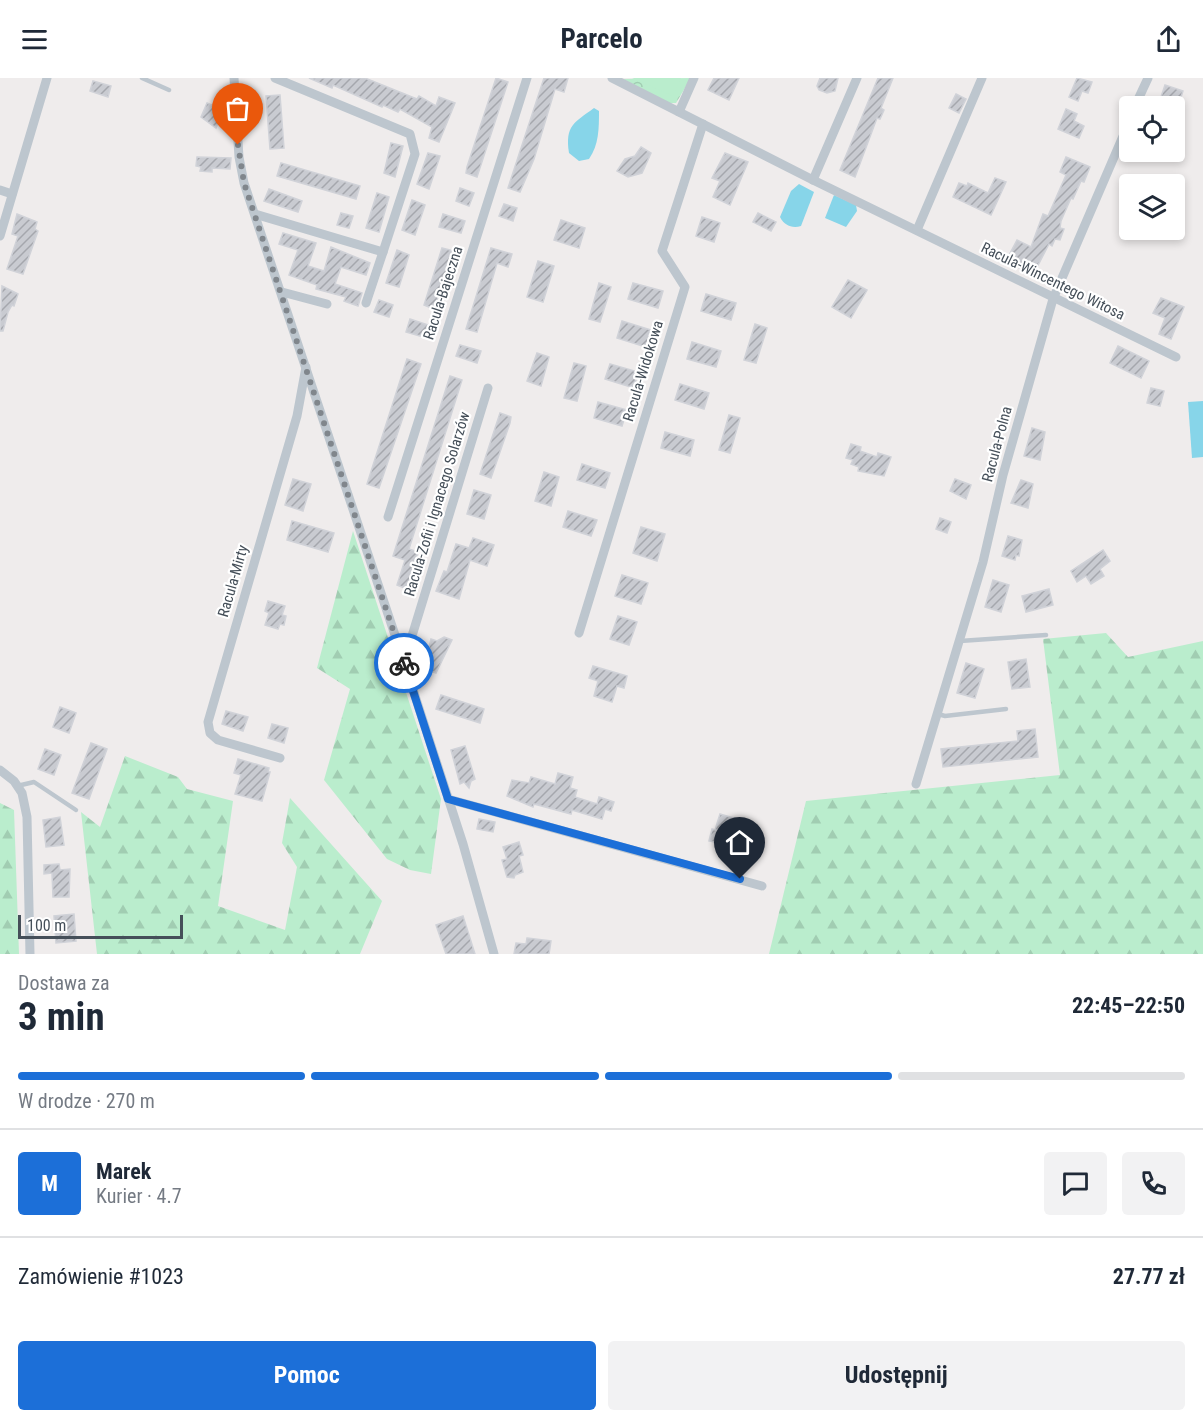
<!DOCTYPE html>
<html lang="pl">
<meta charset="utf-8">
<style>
body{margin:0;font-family:"Roboto Condensed",sans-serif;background:#f2f2f3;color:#1f2937;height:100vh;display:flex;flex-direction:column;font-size:22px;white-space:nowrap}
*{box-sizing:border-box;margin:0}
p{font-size:20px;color:#747a83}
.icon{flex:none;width:33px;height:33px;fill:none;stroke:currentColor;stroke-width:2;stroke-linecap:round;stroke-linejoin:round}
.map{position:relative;height:876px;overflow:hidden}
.sheet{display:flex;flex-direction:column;background:#fff;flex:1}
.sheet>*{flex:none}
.tools{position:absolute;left:1119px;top:18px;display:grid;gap:12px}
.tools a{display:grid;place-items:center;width:66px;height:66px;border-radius:6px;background:#fff;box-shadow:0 3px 9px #0003;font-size:30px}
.scale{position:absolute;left:18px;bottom:15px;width:165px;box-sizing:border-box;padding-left:6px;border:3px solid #454f59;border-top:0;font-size:16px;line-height:21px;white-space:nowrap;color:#454f59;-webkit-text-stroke:4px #fff;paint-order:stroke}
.pin{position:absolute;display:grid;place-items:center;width:51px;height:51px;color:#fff;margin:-62px -26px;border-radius:50% 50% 50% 0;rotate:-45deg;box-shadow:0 0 6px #0007}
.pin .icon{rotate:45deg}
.courier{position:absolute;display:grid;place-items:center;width:60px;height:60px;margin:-30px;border:4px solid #1c6fd8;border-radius:50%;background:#fff;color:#222;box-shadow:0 2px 8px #0007}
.headline em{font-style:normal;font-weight:700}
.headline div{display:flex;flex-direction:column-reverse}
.headline{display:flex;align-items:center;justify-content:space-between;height:102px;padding:0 18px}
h1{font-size:39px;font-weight:700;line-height:45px}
.bar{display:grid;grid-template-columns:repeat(4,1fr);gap:9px 6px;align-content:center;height:72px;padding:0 18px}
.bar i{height:8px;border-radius:4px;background:#e0e1e3}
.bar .selected{background:#1c6fd8}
.bar p{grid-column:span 4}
.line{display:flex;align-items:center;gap:15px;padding:0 18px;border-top:2px solid #e0e1e3}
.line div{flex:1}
.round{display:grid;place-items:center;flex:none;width:63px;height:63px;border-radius:6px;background:#f2f2f3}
.primary-button{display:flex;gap:12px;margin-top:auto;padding:12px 18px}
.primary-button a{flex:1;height:69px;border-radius:6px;background:#1c6fd8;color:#fff;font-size:24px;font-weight:700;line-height:69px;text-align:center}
.primary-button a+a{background:#f2f2f3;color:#1f2937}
header{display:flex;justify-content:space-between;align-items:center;height:78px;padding:0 18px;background:#fff;font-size:27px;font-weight:700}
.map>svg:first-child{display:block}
.forest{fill:url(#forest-firs)}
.park{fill:url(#park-crowns)}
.pitch{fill:#baedcd}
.water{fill:#87d5e9}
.building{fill:url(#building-hatch);stroke:#d0d2d8;stroke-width:1.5}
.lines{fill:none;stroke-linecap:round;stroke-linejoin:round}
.lane{stroke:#bdc6ce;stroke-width:4.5}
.street{stroke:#bdc6ce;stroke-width:9}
.done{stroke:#80868c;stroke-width:6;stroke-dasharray:0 10.8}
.route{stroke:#1c6fd8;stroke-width:8}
.labels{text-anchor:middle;stroke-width:4.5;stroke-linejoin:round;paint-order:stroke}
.street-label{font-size:15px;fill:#454f59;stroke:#fff}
</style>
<header><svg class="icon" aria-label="menu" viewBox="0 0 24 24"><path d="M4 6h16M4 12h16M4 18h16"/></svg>Parcelo<svg class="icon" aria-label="share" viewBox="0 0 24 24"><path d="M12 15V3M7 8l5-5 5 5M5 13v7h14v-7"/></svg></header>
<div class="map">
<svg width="1203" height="876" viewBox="0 0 1203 876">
<defs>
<pattern id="forest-firs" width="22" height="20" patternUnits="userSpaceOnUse" patternTransform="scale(1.5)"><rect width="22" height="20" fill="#baedcd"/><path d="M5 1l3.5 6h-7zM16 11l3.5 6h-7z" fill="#a1cdb2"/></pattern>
<pattern id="park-crowns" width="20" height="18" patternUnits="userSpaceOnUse" patternTransform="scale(1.5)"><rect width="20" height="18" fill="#baedcd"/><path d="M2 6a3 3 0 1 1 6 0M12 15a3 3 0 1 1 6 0" fill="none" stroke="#a1cdb2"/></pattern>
<pattern id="building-hatch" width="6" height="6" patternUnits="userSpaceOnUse" patternTransform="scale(1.5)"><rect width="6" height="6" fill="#c9cbd1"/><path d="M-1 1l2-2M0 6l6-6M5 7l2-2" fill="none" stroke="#a5a7ad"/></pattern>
</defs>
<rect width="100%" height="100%" fill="#efecec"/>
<g class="forest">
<polygon points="353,453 441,721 431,796 410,792 387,781 324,702 350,611 317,590"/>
<polygon points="1106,555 1128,579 1203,563 1203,876 769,876 806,723 1060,697 1043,561"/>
<polygon points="125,678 178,699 187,711 233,723 218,828 285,852 297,789 282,765 290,720 382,823 360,876 97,876 81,734 100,749"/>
<polygon points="0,725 14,732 19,876 0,876"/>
</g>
<polygon class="park" points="691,0 676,25 668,25 623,1"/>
<polygon class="pitch" points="632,0 681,0 673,18"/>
<g class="water">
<path d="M 594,30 L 599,33 C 599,50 599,67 589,81 L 579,83 L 569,75 C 565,47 574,45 594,30 Z"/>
<path d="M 799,106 L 814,114 L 801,148 C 792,151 784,147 780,139 L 791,113 Z"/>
<polygon points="834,117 856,127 857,133 846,149 825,140"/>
<polygon points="1203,323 1203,379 1192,380 1188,324"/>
</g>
<g class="building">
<polygon points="309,0 365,0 417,21 419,18 436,28 439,19 455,25 439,64 429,60 432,49 400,31 398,34 383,27 382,29 333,7 332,10"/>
<polygon points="496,0 508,4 477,99 466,95 467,89"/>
<polygon points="544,0 568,0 564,14 555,11 534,81 520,114 508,110"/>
<polygon points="714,0 739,0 729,22 708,12"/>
<polygon points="820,0 838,0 835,13 827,15 819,12 817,8"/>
<polygon points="878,0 893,0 881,30 884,32 880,41 877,40 855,99 840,92"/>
<polygon points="1077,0 1092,4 1088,15 1082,13 1078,23 1069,19"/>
<polygon points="93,3 111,8 108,19 90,13"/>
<polygon points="1165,7 1183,13 1178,28 1158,28"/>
<polygon points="956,16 966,21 959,35 949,30"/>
<polygon points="280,17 284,70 270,71 266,18"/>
<polygon points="207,25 223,32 216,50 201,39"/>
<polygon points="1066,31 1077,36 1074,43 1084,48 1079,60 1058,51"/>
<polygon points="391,65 403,68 395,99 384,95"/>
<polygon points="641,69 651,75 642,95 628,99 617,93 625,81 635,78"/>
<polygon points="428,75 440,78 429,111 417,106"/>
<polygon points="725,75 748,84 730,127 713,119 720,103 712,100"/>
<polygon points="197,79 231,80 230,91 212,90 212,94 200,93 201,89 196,88"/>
<polygon points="1066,79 1090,89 1084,104 1081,103 1073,121 1071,120 1061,143 1060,150 1064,151 1060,162 1055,161 1052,168 1049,166 1033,197 1006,183 1017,162 1031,169 1043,136 1048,138 1066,97 1060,94"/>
<polygon points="281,85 360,108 356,121 277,98"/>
<polygon points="995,100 1006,104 991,137 953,119 959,105 967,108 968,105 988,115"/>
<polygon points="460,110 474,115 469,128 456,123"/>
<polygon points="269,111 302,123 298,134 264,123"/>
<polygon points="377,115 389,119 379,154 366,150"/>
<polygon points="412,122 425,127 415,157 402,152"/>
<polygon points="504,126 517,130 513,143 499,138"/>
<polygon points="341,135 353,138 349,150 337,147"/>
<polygon points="758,135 776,144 771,153 753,144"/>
<polygon points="17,136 37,144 35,151 38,153 23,196 7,191 18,158 12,156"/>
<polygon points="443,136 465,143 461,155 439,149"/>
<polygon points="702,139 720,145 714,164 696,158"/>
<polygon points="561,142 585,150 579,170 554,162"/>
<polygon points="283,155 316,165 308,188 324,193 331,169 370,185 366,197 341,189 335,206 362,215 358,228 344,223 346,219 316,211 317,207 289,197 298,172 279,166"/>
<polygon points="442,170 454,173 434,231 424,227"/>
<polygon points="491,170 512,176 508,189 497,185 477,254 466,251"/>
<polygon points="397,172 409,177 399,209 386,205"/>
<polygon points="538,183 554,188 543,224 527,219"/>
<polygon points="848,202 867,212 851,240 832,229"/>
<polygon points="599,205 611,209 600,244 589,241"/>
<polygon points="633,205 663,213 658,230 628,221"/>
<polygon points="2,208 18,216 14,228 12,227 8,234 3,253 0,253"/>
<polygon points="706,216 736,225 731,242 701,233"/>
<polygon points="1161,220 1184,229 1171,261 1159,256 1165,240 1153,235"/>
<polygon points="379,222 393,227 389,239 374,234"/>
<polygon points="410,241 431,248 427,260 406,254"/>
<polygon points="622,243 651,252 646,269 617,260"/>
<polygon points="755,246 767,250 756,285 744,282"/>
<polygon points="692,264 721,273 716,289 687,281"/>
<polygon points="460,267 481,273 477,285 456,278"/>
<polygon points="1118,268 1149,283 1141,300 1110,285"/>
<polygon points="537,275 549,279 541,308 527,303"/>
<polygon points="407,281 421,286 379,410 367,406"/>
<polygon points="574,285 586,288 577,323 564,320"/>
<polygon points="610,286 638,294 634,310 605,301"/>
<polygon points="450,298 462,302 409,471 418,474 407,511 397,507 405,482 393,478"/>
<polygon points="680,306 709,315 704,331 675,322"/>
<polygon points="1151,310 1164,313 1160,328 1147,325"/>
<polygon points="598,324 627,332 622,348 594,340"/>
<polygon points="500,335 511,339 510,345 491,400 480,396"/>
<polygon points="729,337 740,340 730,375 719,372"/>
<polygon points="1032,350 1045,354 1040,382 1024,378"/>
<polygon points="665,354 694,362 690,378 661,370"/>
<polygon points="851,366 861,369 860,373 877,379 878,375 891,379 884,398 858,393 859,389 851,386 853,382 846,380"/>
<polygon points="582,386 610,395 605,410 577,402"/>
<polygon points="544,394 559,399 551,428 535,423"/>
<polygon points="293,401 311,406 303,433 285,427"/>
<polygon points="955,401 971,407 966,421 950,413"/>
<polygon points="1021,402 1033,406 1028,430 1011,425"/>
<polygon points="474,412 491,417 484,441 467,436"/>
<polygon points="568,433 597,442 591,458 563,449"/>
<polygon points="940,440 951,444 947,455 936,451"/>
<polygon points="292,443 334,455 328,474 287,462"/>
<polygon points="641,449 665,456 657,483 633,475"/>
<polygon points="1008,458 1022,462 1019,478 1016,477 1015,482 1002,478"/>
<polygon points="473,460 494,467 487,488 470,482 459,521 436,513 444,493 447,494 456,466 469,470"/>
<polygon points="1103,472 1110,483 1100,491 1104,498 1091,506 1086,498 1077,504 1071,493"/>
<polygon points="622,497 648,505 641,526 615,518"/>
<polygon points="993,502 1009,507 1001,534 985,529"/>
<polygon points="1049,511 1053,527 1026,534 1022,518"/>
<polygon points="268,523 285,528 282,537 286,538 284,547 280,546 278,551 265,547 269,535 265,533"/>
<polygon points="618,538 637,544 629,567 610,561"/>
<polygon points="444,559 452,562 436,595 424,591 431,561 437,563"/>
<polygon points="1026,581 1030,609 1012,611 1008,584"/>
<polygon points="966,585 984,591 975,620 957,615"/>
<polygon points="593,588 627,598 624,610 617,608 612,624 594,618 598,603 589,600"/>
<polygon points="441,617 484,631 480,645 436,631"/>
<polygon points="60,629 76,635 69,655 53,649"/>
<polygon points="226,633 248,639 243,653 222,646"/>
<polygon points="272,646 288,650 284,665 268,660"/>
<polygon points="1035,651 1038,679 943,689 941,671 1018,663 1017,653"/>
<polygon points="91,665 107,671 89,721 72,715"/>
<polygon points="465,668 475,701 471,703 469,710 464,704 460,706 451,672"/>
<polygon points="45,671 61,677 54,697 38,691"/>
<polygon points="238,681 269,690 268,694 270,694 262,723 235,716 241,697 234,695"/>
<polygon points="558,695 573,699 570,710 577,712 575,719 597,726 599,719 614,724 611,733 605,731 602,741 572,732 571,736 534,726 533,729 507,718 512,702 529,705 531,699 555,706"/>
<polygon points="720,736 744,743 739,758 715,752"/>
<polygon points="60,739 64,767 46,769 43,742"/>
<polygon points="479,741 495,744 493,754 477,751"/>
<polygon points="712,751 722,754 719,765 709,763"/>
<polygon points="519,764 523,777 519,778 523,794 515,797 514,800 507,799 502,782 507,781 503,769"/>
<polygon points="59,786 60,792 70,791 69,819 53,819 52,795 44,796 44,787"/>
<polygon points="74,836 76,863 56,865 54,838"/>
<polygon points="463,838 475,876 446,876 436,847"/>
<polygon points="527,860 551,863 549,876 514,876 516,865 526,866"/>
</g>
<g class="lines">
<g class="lane">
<polyline points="142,0 169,12"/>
<polyline points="960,563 1046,557"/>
<polyline points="938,636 945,638 1006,631"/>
<polyline points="17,708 34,704 76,732"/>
</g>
<g class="street">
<polyline points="234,0 239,79 244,105 404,584 463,766 494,876"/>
<polyline points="612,0 813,102 1176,279"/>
<polyline points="1135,28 1148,0"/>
<polyline points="679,34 694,0"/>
<polyline points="813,102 857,0"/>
<polyline points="0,112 12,116"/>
<polyline points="255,136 383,174 415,76 410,56 275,0"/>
<polyline points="917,152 982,0"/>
<polyline points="0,158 47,0"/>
<polyline points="282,214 327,226"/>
<polyline points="366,225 383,174"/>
<polyline points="388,439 527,0"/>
<polyline points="579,555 685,209 662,173 703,46"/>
<polyline points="404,584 488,310"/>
<polyline points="280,680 218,662 210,655 208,644 297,338 306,289"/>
<polyline points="0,692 14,703 22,715 27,739 30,876"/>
<polyline points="916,706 983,484 1003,397 1053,221 1130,42"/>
<polyline points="448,721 762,808"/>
</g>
</g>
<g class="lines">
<polyline class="done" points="238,67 244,105 404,585"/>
<polyline class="route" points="404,585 448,721 740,801"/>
</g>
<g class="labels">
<g class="street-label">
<text transform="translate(1053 203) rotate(26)" y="5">Racula-Wincentego Witosa</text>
<text transform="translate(443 215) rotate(-72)" y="5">Racula-Bajeczna</text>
<text transform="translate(643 293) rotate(-73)" y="5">Racula-Widokowa</text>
<text transform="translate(997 366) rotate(-75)" y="5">Racula-Polna</text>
<text transform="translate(437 426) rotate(-73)" y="5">Racula-Zofii i Ignacego Solarzów</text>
<text transform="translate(233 503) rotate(-74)" y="5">Racula-Mirty</text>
</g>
</g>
</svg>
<div class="tools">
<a><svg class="icon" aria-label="locate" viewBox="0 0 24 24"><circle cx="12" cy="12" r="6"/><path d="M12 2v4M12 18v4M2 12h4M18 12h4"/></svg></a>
<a><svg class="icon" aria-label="layers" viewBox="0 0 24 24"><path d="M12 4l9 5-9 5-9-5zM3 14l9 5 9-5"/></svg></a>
</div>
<div class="scale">100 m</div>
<div class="pin" style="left:238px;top:67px;background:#ea580c"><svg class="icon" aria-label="bag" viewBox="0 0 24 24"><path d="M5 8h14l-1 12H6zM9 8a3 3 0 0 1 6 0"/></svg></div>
<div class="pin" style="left:740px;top:801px;background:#1f2937"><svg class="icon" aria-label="home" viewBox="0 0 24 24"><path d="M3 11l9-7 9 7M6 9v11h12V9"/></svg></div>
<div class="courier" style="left:404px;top:585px"><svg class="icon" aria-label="bike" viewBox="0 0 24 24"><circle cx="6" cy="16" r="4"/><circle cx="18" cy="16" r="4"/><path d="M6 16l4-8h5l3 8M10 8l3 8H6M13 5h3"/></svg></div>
</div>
<section class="sheet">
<div class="headline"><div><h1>3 min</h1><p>Dostawa za</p></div><em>22:45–22:50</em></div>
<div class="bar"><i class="selected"></i><i class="selected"></i><i class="selected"></i><i></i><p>W drodze · 270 m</p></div>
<div class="line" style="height:108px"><b class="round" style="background:#1c6fd8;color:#fff">M</b><div><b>Marek</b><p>Kurier · 4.7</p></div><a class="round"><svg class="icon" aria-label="chat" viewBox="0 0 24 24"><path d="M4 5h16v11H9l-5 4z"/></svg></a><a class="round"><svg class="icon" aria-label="phone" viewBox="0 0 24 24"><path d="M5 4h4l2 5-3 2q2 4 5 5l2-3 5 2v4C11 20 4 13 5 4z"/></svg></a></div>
<div class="line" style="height:78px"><div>Zamówienie #1023</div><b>27.77 zł</b></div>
<div class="primary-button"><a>Pomoc</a><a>Udostępnij</a></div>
</section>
